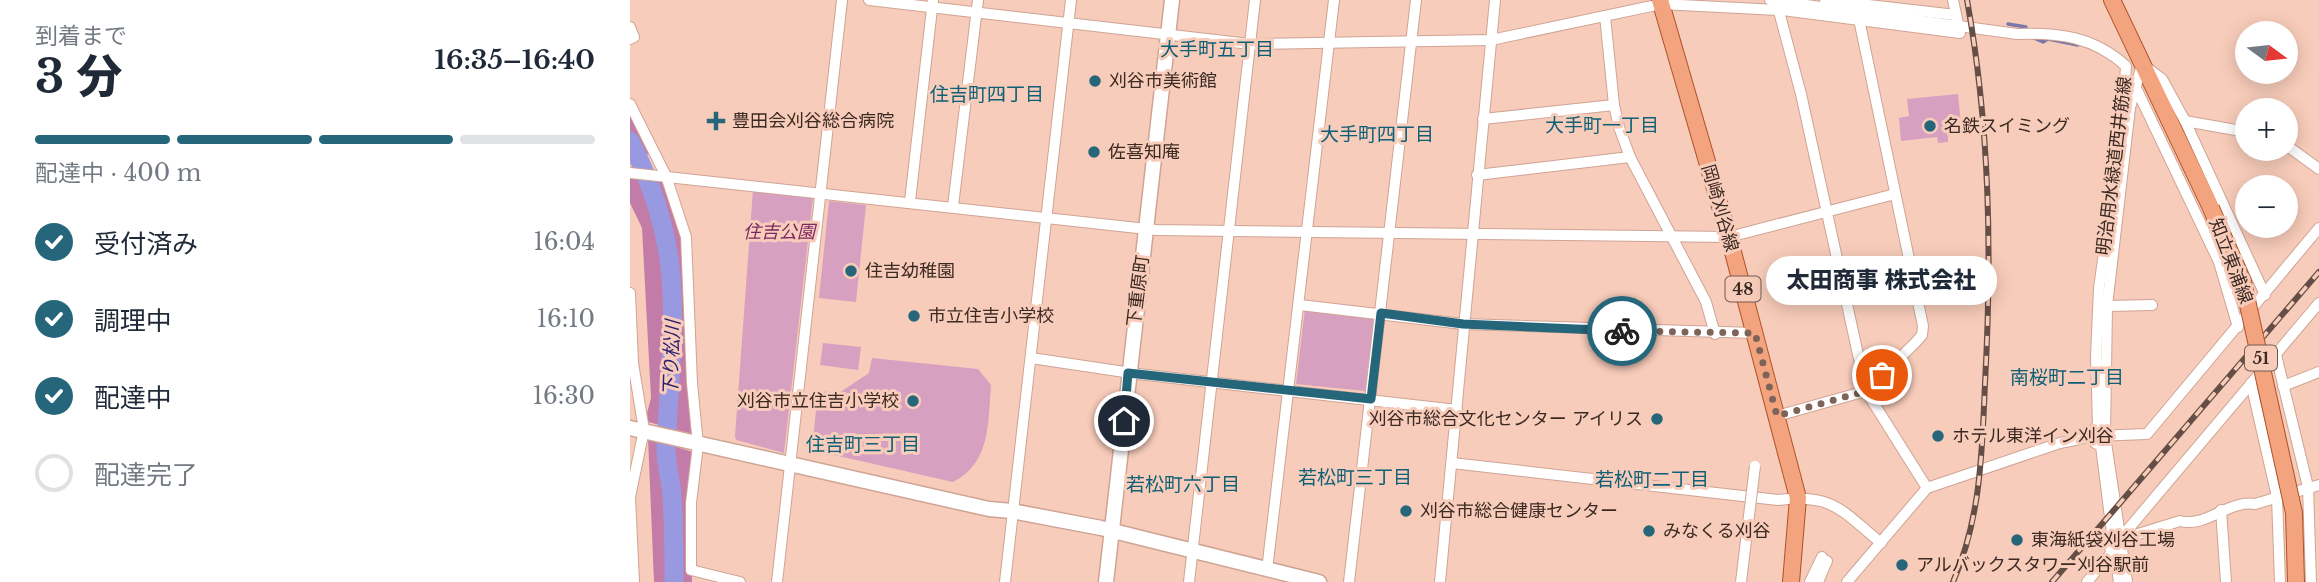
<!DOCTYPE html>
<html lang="ja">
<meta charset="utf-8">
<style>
body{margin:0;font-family:"Libre Baskerville","Noto Sans JP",serif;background:#f6f6f7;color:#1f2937;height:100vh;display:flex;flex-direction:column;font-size:26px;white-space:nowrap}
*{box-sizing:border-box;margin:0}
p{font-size:23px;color:#747a83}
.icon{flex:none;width:38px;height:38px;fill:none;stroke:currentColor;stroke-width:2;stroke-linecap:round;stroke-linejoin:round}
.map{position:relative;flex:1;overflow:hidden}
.drawer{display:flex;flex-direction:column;background:#fff;width:630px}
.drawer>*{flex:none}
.needle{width:46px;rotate:105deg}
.fabs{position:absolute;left:1605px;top:21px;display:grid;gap:14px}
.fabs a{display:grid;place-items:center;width:63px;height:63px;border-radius:50%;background:#fff;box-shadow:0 4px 18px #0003;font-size:35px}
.pin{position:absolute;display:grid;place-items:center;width:60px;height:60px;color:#fff;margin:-30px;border:4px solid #fff;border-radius:50%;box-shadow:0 2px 7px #0007}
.courier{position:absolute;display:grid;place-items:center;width:70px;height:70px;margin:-35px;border:5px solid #26667b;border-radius:50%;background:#fff;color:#222;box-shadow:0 2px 9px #0007}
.bubble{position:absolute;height:49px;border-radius:24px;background:#fff;box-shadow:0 4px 18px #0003;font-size:23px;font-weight:800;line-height:49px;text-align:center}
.overview em{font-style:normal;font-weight:800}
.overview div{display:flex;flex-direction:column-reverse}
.overview{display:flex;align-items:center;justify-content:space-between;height:119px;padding:0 35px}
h1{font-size:46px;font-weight:800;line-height:52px}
.bar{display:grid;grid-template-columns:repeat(4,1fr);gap:10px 7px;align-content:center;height:84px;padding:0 35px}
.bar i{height:9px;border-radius:5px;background:#e0e1e3}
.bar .on{background:#26667b}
.bar p{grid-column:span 4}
ol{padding:0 35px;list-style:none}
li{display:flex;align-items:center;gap:21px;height:77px}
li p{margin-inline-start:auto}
li .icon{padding:7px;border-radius:50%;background:#26667b;color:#fff;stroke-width:4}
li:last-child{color:#747a83}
li i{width:38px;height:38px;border:4px solid #e0e1e3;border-radius:50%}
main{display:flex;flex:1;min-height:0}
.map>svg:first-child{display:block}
.green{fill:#d7a0c1}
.forest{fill:#c37ca8}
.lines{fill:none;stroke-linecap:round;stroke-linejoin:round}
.stream{stroke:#7c78a8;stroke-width:3.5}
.river{stroke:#9899e1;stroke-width:19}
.street-casing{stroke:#cfa494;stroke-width:12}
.secondary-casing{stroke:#cfa494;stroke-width:17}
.primary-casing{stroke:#ad5228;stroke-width:18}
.street{stroke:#fff;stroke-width:10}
.secondary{stroke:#fff;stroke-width:14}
.primary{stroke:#f3a47f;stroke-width:16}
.rail-casing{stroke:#654e45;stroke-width:6}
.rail{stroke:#f8ccba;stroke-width:3.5;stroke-dasharray:10;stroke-linecap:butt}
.street-bridge-casing{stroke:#cfa494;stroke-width:12;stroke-linecap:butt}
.primary-bridge-casing{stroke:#ad5228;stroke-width:18;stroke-linecap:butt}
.street-bridge{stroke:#fff;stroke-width:10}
.primary-bridge{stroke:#f3a47f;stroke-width:16}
.done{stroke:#7d6358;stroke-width:7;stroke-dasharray:0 12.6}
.route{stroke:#26667b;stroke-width:9}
.poi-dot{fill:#26667b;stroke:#f8ccba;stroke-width:2.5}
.labels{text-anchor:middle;stroke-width:6;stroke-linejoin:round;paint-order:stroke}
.shield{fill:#f8ccba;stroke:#745b50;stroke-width:2}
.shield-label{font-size:16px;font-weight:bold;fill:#3b2a23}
.poi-label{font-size:18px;fill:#3b2a23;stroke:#f8ccba;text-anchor:start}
.street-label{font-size:18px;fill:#3b2a23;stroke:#f8ccba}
.park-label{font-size:18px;font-style:italic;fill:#7c2862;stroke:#f8ccba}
.neighbourhood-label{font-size:19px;fill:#0f6077;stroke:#f8ccba}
.water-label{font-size:19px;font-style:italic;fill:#2a1d6f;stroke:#f8ccba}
</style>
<main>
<section class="drawer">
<div class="overview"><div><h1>3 分</h1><p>到着まで</p></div><em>16:35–16:40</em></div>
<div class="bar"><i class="on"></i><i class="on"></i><i class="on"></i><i></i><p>配達中 · 400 m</p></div>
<ol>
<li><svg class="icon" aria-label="check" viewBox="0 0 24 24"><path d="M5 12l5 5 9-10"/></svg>受付済み<p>16:04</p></li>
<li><svg class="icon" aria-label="check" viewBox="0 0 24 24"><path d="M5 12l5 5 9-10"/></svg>調理中<p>16:10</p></li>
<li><svg class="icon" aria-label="check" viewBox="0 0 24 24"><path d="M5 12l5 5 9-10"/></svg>配達中<p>16:30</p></li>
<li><i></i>配達完了</li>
</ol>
</section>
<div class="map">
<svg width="1689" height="582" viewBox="0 0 1689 582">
<rect width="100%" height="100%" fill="#f8ccba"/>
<g class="green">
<polygon points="1328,94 1332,135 1318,136 1318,142 1308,143 1307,137 1271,141 1269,118 1279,116 1277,99"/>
<polygon points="123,190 183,197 154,453 106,440 105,436"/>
<polygon points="199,201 236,205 226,302 189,298"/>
<polygon points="675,308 744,316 735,391 666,384"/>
<polygon points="193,343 231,347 228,370 190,365"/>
<path d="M 242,358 L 348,369 L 361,385 C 358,422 361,463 323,482 L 182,450 L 188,391 L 209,393 L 239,373 Z"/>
</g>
<g class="forest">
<polygon points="0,99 25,153 0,158"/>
<polygon points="36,176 56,237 68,436 15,421 21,398 12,228 0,203 0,178"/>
<polygon points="18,438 66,453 61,503 62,582 24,582"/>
</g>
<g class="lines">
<g class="stream">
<polyline points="1378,24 1396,27"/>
<polyline points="1402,37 1413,42 1418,39 1448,45"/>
</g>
<path class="river" d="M 0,141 C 59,255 41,327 36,449 C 36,465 41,481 42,496 C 44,524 44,554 44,582"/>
<g class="street-casing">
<g id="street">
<polyline points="239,0 620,44 861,40 1031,4 1148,10"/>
<path d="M 1140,0 L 1387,34 C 1429,32 1464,37 1496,66 L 1492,125 L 1469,288 L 1466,356 L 1468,425 L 1464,429 L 1465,443 L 1471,446 L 1483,541 L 1480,547 L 1482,558 L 1486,560 L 1489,582"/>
<polyline points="1195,0 1326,15"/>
<polyline points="1147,4 1171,94 1236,391 1285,343 1292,335 1293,326 1225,0"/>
<polyline points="1144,9 1330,33 1323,0"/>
<polyline points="975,16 984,105 989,127 1000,157 1076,302 1085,334"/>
<polyline points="0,27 4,37 0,39"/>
<polyline points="1505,86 1589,262 1608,327"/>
<polyline points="0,104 36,176 56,237 62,383 68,445 61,503 61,570 110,582"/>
<polyline points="853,119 984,105"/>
<polyline points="1555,121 1617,132"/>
<polyline points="1656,145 1689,169"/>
<polyline points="0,173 526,230 1099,237 1265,194"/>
<polyline points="847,175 1000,157"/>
<polyline points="280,201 303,0"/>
<polyline points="323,206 348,0"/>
<polyline points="0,293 3,363 14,430 0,497 4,582"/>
<polyline points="670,305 833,324 1125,333"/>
<polyline points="1477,306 1522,305"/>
<polyline points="1646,355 1678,487 1681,582"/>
<polyline points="401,358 508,374 827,410"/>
<polyline points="1621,383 1647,497 1650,582"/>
<polyline points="1653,386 1689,372"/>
<polyline points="1147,416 1236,391 1297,488"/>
<path d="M 822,463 L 1148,500 C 1204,494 1211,510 1251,543"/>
<polyline points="1591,510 1596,582"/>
<polyline points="1489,540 1689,303"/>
<path d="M 1489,540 L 1550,521 C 1576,528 1598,500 1625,504 L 1689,485"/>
<polyline points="637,570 704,0"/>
<polyline points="147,582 212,0"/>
<polyline points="375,582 441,0"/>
<polyline points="559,582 625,0"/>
<polyline points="719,582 786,0"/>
<polyline points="810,582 865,0"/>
<polyline points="1180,582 1192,557"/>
<polyline points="1188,582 1197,561"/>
<polyline points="1217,582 1297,488 1430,443 1464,436 1517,434 1689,228"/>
<polyline points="1457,582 1483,551"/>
<polyline points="1497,582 1475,436 1477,306 1500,108 1512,64 1532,79 1555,121 1635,295"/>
</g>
</g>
<g class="secondary-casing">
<g id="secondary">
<polyline points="0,428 359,509 382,511 471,528 689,582"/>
<polyline points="476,582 542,0"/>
</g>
</g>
<g class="primary-casing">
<g id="primary">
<polyline points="1030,0 1099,237 1168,498 1161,582"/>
<polyline points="1482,0 1581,208"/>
<polyline points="1664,513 1666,582"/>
</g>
</g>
<use href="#street" class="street"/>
<use href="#secondary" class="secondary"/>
<use href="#primary" class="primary"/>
<g class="rail-casing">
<g id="rail">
<path d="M 1323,582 C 1351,518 1352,452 1355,383 C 1362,255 1360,127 1337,0"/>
<polyline points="1422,582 1689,272"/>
</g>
</g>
<use href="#rail" class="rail"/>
<g class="street-bridge-casing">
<polyline id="street-bridge" points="1111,582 1125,466"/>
</g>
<g class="primary-bridge-casing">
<polyline id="primary-bridge" points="1581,208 1613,282 1664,513"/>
</g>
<use href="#street-bridge" class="street-bridge"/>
<use href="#primary-bridge" class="primary-bridge"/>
</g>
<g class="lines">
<polyline class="done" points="992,331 1125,333 1147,416 1236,391 1252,375"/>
<polyline class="route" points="494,421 498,373 741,399 751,313 833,324 992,331"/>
</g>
<g class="poi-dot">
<circle cx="465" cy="81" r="7"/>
<path d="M82.5 110.5h7v7h7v7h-7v7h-7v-7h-7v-7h7z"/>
<circle cx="1300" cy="126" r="7"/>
<circle cx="464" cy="152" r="7"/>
<circle cx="221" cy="271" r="7"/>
<circle cx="284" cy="316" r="7"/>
<circle cx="283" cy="401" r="7"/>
<circle cx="1027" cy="419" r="7"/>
<circle cx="1308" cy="436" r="7"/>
<circle cx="776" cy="511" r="7"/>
<circle cx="1019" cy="531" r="7"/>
<circle cx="1387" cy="540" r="7"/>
<circle cx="1272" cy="565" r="7"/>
</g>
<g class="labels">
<g class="shield">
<rect x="1095.5" y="276.5" width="35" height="25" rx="5"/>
<rect x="1615" y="345.5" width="32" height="25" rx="5"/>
</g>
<g class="shield-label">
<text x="1113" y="295">48</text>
<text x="1631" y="364">51</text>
</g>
<g class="poi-label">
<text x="479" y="87">刈谷市美術館</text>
<text x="102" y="127">豊田会刈谷総合病院</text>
<text x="1314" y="132">名鉄スイミング</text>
<text x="478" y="158">佐喜知庵</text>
<text x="235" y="277">住吉幼稚園</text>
<text x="298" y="322">市立住吉小学校</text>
<text x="269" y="407" text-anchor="end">刈谷市立住吉小学校</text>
<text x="1013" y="425" text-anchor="end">刈谷市総合文化センター アイリス</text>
<text x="1322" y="442">ホテル東洋イン刈谷</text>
<text x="790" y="517">刈谷市総合健康センター</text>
<text x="1033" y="537">みなくる刈谷</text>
<text x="1401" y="546">東海紙袋刈谷工場</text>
<text x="1286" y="571">アルバックスタワー刈谷駅前</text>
</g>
<g class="street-label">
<text transform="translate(1484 166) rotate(-83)" y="6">明治用水緑道西井筋線</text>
<text transform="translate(1090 208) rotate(74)" y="6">岡崎刈谷線</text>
<text transform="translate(1601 261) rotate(69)" y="6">知立東浦線</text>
<text transform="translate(508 291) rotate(-83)" y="6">下重原町</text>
</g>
<g class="park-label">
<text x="149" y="238">住吉公園</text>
</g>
<g class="neighbourhood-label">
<text x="587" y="56">大手町五丁目</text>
<text x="357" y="101">住吉町四丁目</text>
<text x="972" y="132">大手町一丁目</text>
<text x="747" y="141">大手町四丁目</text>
<text x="1437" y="384">南桜町二丁目</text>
<text x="233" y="451">住吉町三丁目</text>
<text x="725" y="484">若松町三丁目</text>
<text x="1022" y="486">若松町二丁目</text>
<text x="553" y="491">若松町六丁目</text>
</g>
<g class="water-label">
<text transform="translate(41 358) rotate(-88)" y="7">下り松川</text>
</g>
</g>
</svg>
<div class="fabs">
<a><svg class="needle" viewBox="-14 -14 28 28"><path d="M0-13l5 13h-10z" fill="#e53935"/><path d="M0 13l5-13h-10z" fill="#747a83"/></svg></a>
<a>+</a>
<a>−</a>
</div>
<div class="pin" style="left:1252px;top:375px;background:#ea580c"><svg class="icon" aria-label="bag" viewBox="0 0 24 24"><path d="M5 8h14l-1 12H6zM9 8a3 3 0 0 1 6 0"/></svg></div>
<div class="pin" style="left:494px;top:421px;background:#1f2937"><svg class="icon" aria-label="home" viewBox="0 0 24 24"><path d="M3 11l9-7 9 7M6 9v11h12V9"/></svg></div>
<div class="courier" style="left:992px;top:331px"><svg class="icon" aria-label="bike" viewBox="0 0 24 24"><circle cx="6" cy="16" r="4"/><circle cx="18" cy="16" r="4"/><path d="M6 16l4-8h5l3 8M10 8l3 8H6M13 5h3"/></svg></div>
<div class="bubble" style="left:1136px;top:256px;width:231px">太田商事 株式会社</div>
</div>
</main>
